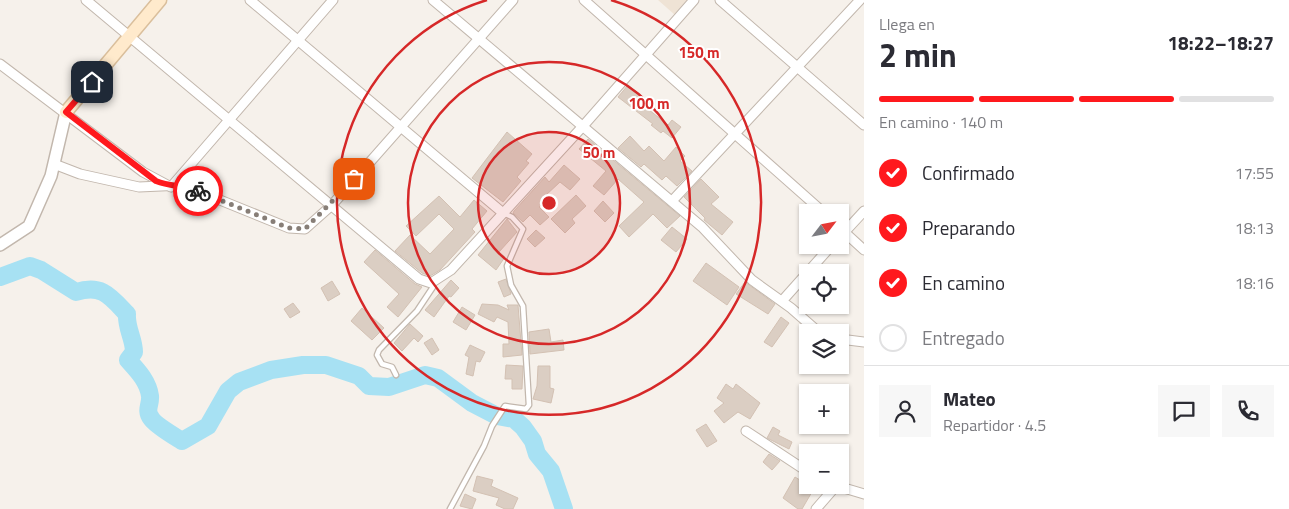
<!DOCTYPE html>
<html lang="es">
<meta charset="utf-8">
<style>
body{margin:0;font-family:"Titillium Web",sans-serif;background:#f7f7f7;color:#2b2b33;height:100vh;display:flex;flex-direction:column;font-size:19px;white-space:nowrap}
*{box-sizing:border-box;margin:0}
p{font-size:16px;color:#7c7c81}
.icon{flex:none;width:28px;height:28px;fill:none;stroke:currentColor;stroke-width:2;stroke-linecap:round;stroke-linejoin:round}
.map{position:relative;flex:1;overflow:hidden}
.sheet{display:flex;flex-direction:column;background:#fff;width:425px}
.sheet>*{flex:none}
.needle{width:32px;rotate:58deg}
.fabs{position:absolute;left:799px;top:204px;display:grid;gap:10px}
.fabs a{display:grid;place-items:center;width:50px;height:50px;border-radius:0px;background:#fff;box-shadow:0 1px 4px #0004;font-size:25px}
.pin{position:absolute;display:grid;place-items:center;width:42px;height:42px;color:#fff;margin:-21px;border-radius:10px;box-shadow:0 2px 8px #0006}
.courier{position:absolute;display:grid;place-items:center;width:50px;height:50px;margin:-25px;border:4px solid #ff191d;border-radius:50%;background:#fff;color:#222;box-shadow:0 1px 6px #0007}
.headline em{font-style:normal;font-weight:700}
.headline div{display:flex;flex-direction:column-reverse}
.headline{display:flex;align-items:center;justify-content:space-between;height:85px;padding:0 15px}
h1{font-size:32px;font-weight:700;line-height:38px}
.bar{display:grid;grid-template-columns:repeat(4,1fr);gap:8px 5px;align-content:center;height:60px;padding:0 15px}
.bar i{height:6px;border-radius:4px;background:#e1e1e2}
.bar .active{background:#ff191d}
.bar p{grid-column:span 4}
.line{display:flex;align-items:center;gap:12px;padding:0 15px;border-top:1px solid #e1e1e2}
.line div{flex:1}
.round{display:grid;place-items:center;flex:none;width:52px;height:52px;border-radius:0px;background:#f7f7f7}
ol{padding:0 15px;list-style:none}
li{display:flex;align-items:center;gap:15px;height:55px}
li p{margin-inline-start:auto}
li .icon{padding:5px;border-radius:50%;background:#ff191d;color:#fff;stroke-width:4}
li:last-child{color:#7c7c81}
li i{width:28px;height:28px;border:2px solid #e1e1e2;border-radius:50%}
main{display:flex;flex:1;min-height:0}
.map>svg:first-child{display:block}
.education{fill:#efe3d5}
.lines{fill:none;stroke-linecap:round;stroke-linejoin:round}
.river{stroke:#a7e1f3;stroke-width:18}
.building{fill:#dbcec3;stroke:#d3c1b3}
.service-casing{stroke:#c2b7ad;stroke-width:7}
.minor-casing{stroke:#c2b7ad;stroke-width:11}
.tertiary-casing{stroke:#c2b7ad;stroke-width:14}
.secondary-casing{stroke:#dabf9c;stroke-width:15}
.service{stroke:#fff;stroke-width:4.5}
.minor{stroke:#fff;stroke-width:9}
.tertiary{stroke:#fff;stroke-width:11}
.secondary{stroke:#ffeacc;stroke-width:12}
.done{stroke:#877e77;stroke-width:5;stroke-dasharray:0 9}
.route{stroke:#ff191d;stroke-width:6}
.ring{fill:none;stroke:#d62828;stroke-width:2.5}
.centre{fill:#d62828;stroke:#fff;stroke-width:2.5}
.ring-label{font-size:15px;text-anchor:middle;font-weight:bold;fill:#d62828;stroke:#fff;stroke-width:4;stroke-linejoin:round;paint-order:stroke}
</style>
<main>
<div class="map">
<svg width="864" height="509" viewBox="0 0 864 509">
<rect width="100%" height="100%" fill="#f6f1eb"/>
<polygon class="education" points="658,0 688,0 675,15"/>
<g class="lines">
<path class="river" d="M 0,277 L 30,266 L 41,270 L 76,292 C 102,284 110,296 127,314 C 126,328 134,339 134,352 L 128,360 C 137,370 148,381 150,396 C 151,404 145,410 151,418 C 155,425 174,436 182,441 L 208,426 L 228,391 L 239,382 L 271,370 L 303,365 L 326,365 L 359,376 L 369,386 L 389,387 L 425,375 L 438,378 L 472,403 L 497,416 L 514,419 L 523,427 L 533,441 L 537,454 L 551,471 L 564,509"/>
</g>
<g class="building">
<polygon points="628,85 643,97 639,102 658,117 668,125 672,120 681,127 672,138 663,131 661,133 651,125 653,124 618,97"/>
<polygon points="507,132 532,154 526,161 529,163 517,177 521,181 503,202 472,178"/>
<polygon points="630,136 644,151 649,146 664,161 676,147 685,156 680,161 692,171 677,186 666,176 662,180 644,164 641,167 618,148"/>
<polygon points="588,139 680,216 667,228 653,214 629,237 619,226 644,202 618,179 604,195 593,186 606,171 579,149"/>
<polygon points="564,165 580,179 570,190 560,182 545,196 547,199 539,207 549,217 540,225 530,215 523,222 513,213 514,211 545,177 549,182"/>
<polygon points="701,179 719,197 711,204 733,222 722,235 704,220 705,218 684,197"/>
<polygon points="576,195 586,206 572,219 575,223 565,233 551,219"/>
<polygon points="439,196 460,217 474,200 487,211 472,229 475,232 440,270 430,276 422,273 395,251 410,235 430,254 454,229 439,214 416,236 406,226"/>
<polygon points="603,201 614,213 605,222 594,211"/>
<polygon points="507,219 517,232 499,252 505,257 496,270 478,255"/>
<polygon points="672,227 687,239 676,252 661,240"/>
<polygon points="536,230 545,238 535,247 527,239"/>
<polygon points="375,250 415,284 422,287 398,317 387,307 399,294 364,262"/>
<polygon points="706,263 739,287 727,305 693,281"/>
<polygon points="506,279 511,294 504,297 498,282"/>
<polygon points="451,280 459,288 451,297 449,296 434,317 425,310"/>
<polygon points="332,281 340,294 328,301 321,288"/>
<polygon points="745,282 775,304 768,314 736,294"/>
<polygon points="293,303 300,312 290,318 284,309"/>
<polygon points="482,304 498,305 509,310 507,305 518,305 522,355 503,357 503,344 509,344 508,322 497,317 494,322 478,314"/>
<polygon points="462,307 475,315 466,330 453,322"/>
<polygon points="362,308 384,328 372,340 351,321"/>
<polygon points="781,317 789,323 772,347 764,342"/>
<polygon points="410,324 423,336 418,342 414,338 402,351 394,343"/>
<polygon points="549,329 551,342 563,340 564,350 530,354 529,332"/>
<polygon points="432,338 439,350 432,355 424,343"/>
<polygon points="470,345 485,352 480,362 476,361 473,376 466,374 469,357 465,355"/>
<polygon points="506,365 523,366 522,389 512,389 512,379 505,379"/>
<polygon points="538,366 550,366 550,388 554,389 551,403 533,399 537,386"/>
<polygon points="726,384 733,389 736,384 760,403 750,419 738,412 724,423 714,411 724,403 717,398"/>
<polygon points="706,424 717,441 707,447 696,430"/>
<polygon points="773,427 780,431 778,435 792,442 789,449 767,438"/>
<polygon points="769,454 780,461 772,470 763,462"/>
<polygon points="477,476 493,480 491,486 518,498 513,509 505,509 496,505 499,498 473,491"/>
<polygon points="795,477 808,485 816,485 802,509 798,509 783,498"/>
<polygon points="465,494 476,499 472,509 460,506"/>
</g>
<g class="lines">
<g class="service-casing">
<g id="service">
<polyline points="396,375 392,367 382,364 377,355 379,350 417,311 433,287 431,283"/>
<polyline points="450,509 484,446 492,426 505,406 526,409 529,405 523,306 511,285 507,266 523,229 512,217 503,213"/>
</g>
</g>
<g class="minor-casing">
<g id="minor">
<polyline points="86,0 419,279 431,283 451,270 584,125 694,0"/>
<polyline points="250,0 503,213"/>
<polyline points="433,0 702,227 752,280 791,308 815,329 822,332"/>
<polyline points="584,0 823,212"/>
<polyline points="720,0 864,125"/>
<polyline points="0,64 143,172 171,187 333,0"/>
<polyline points="54,164 80,174 139,187 183,185 289,228 305,229 332,205 513,0"/>
<polyline points="672,201 860,0"/>
<polyline points="840,228 864,250"/>
<polyline points="840,237 864,211"/>
<polyline points="782,301 832,245"/>
<polyline points="840,339 864,342"/>
<polyline points="746,431 808,472"/>
<polyline points="834,485 864,494"/>
<polyline points="816,509 836,486"/>
</g>
</g>
<g class="tertiary-casing">
<polyline id="tertiary" points="0,245 29,226 51,176 66,112"/>
</g>
<g class="secondary-casing">
<polyline id="secondary" points="66,112 160,0"/>
</g>
<use href="#service" class="service"/>
<use href="#minor" class="minor"/>
<use href="#tertiary" class="tertiary"/>
<use href="#secondary" class="secondary"/>
</g>
<g class="lines">
<polyline class="done" points="198,191 289,228 305,229 354,179"/>
<path class="route" d="M 92,82 L 66,112 L 156,181 C 171,187 183,185 198,191"/>
</g>
<circle cx="549" cy="203" r="71" fill="#d62828" fill-opacity=".12"/>
<g class="ring">
<circle cx="549" cy="203" r="71"/>
<circle cx="549" cy="203" r="141"/>
<path d="M611 0A212 212 0 1 1 487 0"/>
</g>
<circle cx="549" cy="203" r="8" class="centre"/>
<g class="ring-label">
<text x="699" y="58">150 m</text>
<text x="649" y="109">100 m</text>
<text x="599" y="158">50 m</text>
</g>
</svg>
<div class="fabs">
<a><svg class="needle" viewBox="-14 -14 28 28"><path d="M0-13l5 13h-10z" fill="#e53935"/><path d="M0 13l5-13h-10z" fill="#7c7c81"/></svg></a>
<a><svg class="icon" aria-label="locate" viewBox="0 0 24 24"><circle cx="12" cy="12" r="6"/><path d="M12 2v4M12 18v4M2 12h4M18 12h4"/></svg></a>
<a><svg class="icon" aria-label="layers" viewBox="0 0 24 24"><path d="M12 4l9 5-9 5-9-5zM3 14l9 5 9-5"/></svg></a>
<a>+</a>
<a>−</a>
</div>
<div class="pin" style="left:354px;top:179px;background:#ea580c"><svg class="icon" aria-label="bag" viewBox="0 0 24 24"><path d="M5 8h14l-1 12H6zM9 8a3 3 0 0 1 6 0"/></svg></div>
<div class="pin" style="left:92px;top:82px;background:#1f2937"><svg class="icon" aria-label="home" viewBox="0 0 24 24"><path d="M3 11l9-7 9 7M6 9v11h12V9"/></svg></div>
<div class="courier" style="left:198px;top:191px"><svg class="icon" aria-label="bike" viewBox="0 0 24 24"><circle cx="6" cy="16" r="4"/><circle cx="18" cy="16" r="4"/><path d="M6 16l4-8h5l3 8M10 8l3 8H6M13 5h3"/></svg></div>
</div>
<section class="sheet">
<div class="headline"><div><h1>2 min</h1><p>Llega en</p></div><em>18:22–18:27</em></div>
<div class="bar"><i class="active"></i><i class="active"></i><i class="active"></i><i></i><p>En camino · 140 m</p></div>
<ol>
<li><svg class="icon" aria-label="check" viewBox="0 0 24 24"><path d="M5 12l5 5 9-10"/></svg>Confirmado<p>17:55</p></li>
<li><svg class="icon" aria-label="check" viewBox="0 0 24 24"><path d="M5 12l5 5 9-10"/></svg>Preparando<p>18:13</p></li>
<li><svg class="icon" aria-label="check" viewBox="0 0 24 24"><path d="M5 12l5 5 9-10"/></svg>En camino<p>18:16</p></li>
<li><i></i>Entregado</li>
</ol>
<div class="line" style="height:90px"><a class="round"><svg class="icon" aria-label="person" viewBox="0 0 24 24"><circle cx="12" cy="8" r="4"/><path d="M4 21q1-7 8-7t8 7"/></svg></a><div><b>Mateo</b><p>Repartidor · 4.5</p></div><a class="round"><svg class="icon" aria-label="chat" viewBox="0 0 24 24"><path d="M4 5h16v11H9l-5 4z"/></svg></a><a class="round"><svg class="icon" aria-label="phone" viewBox="0 0 24 24"><path d="M5 4h4l2 5-3 2q2 4 5 5l2-3 5 2v4C11 20 4 13 5 4z"/></svg></a></div>
</section>
</main>
